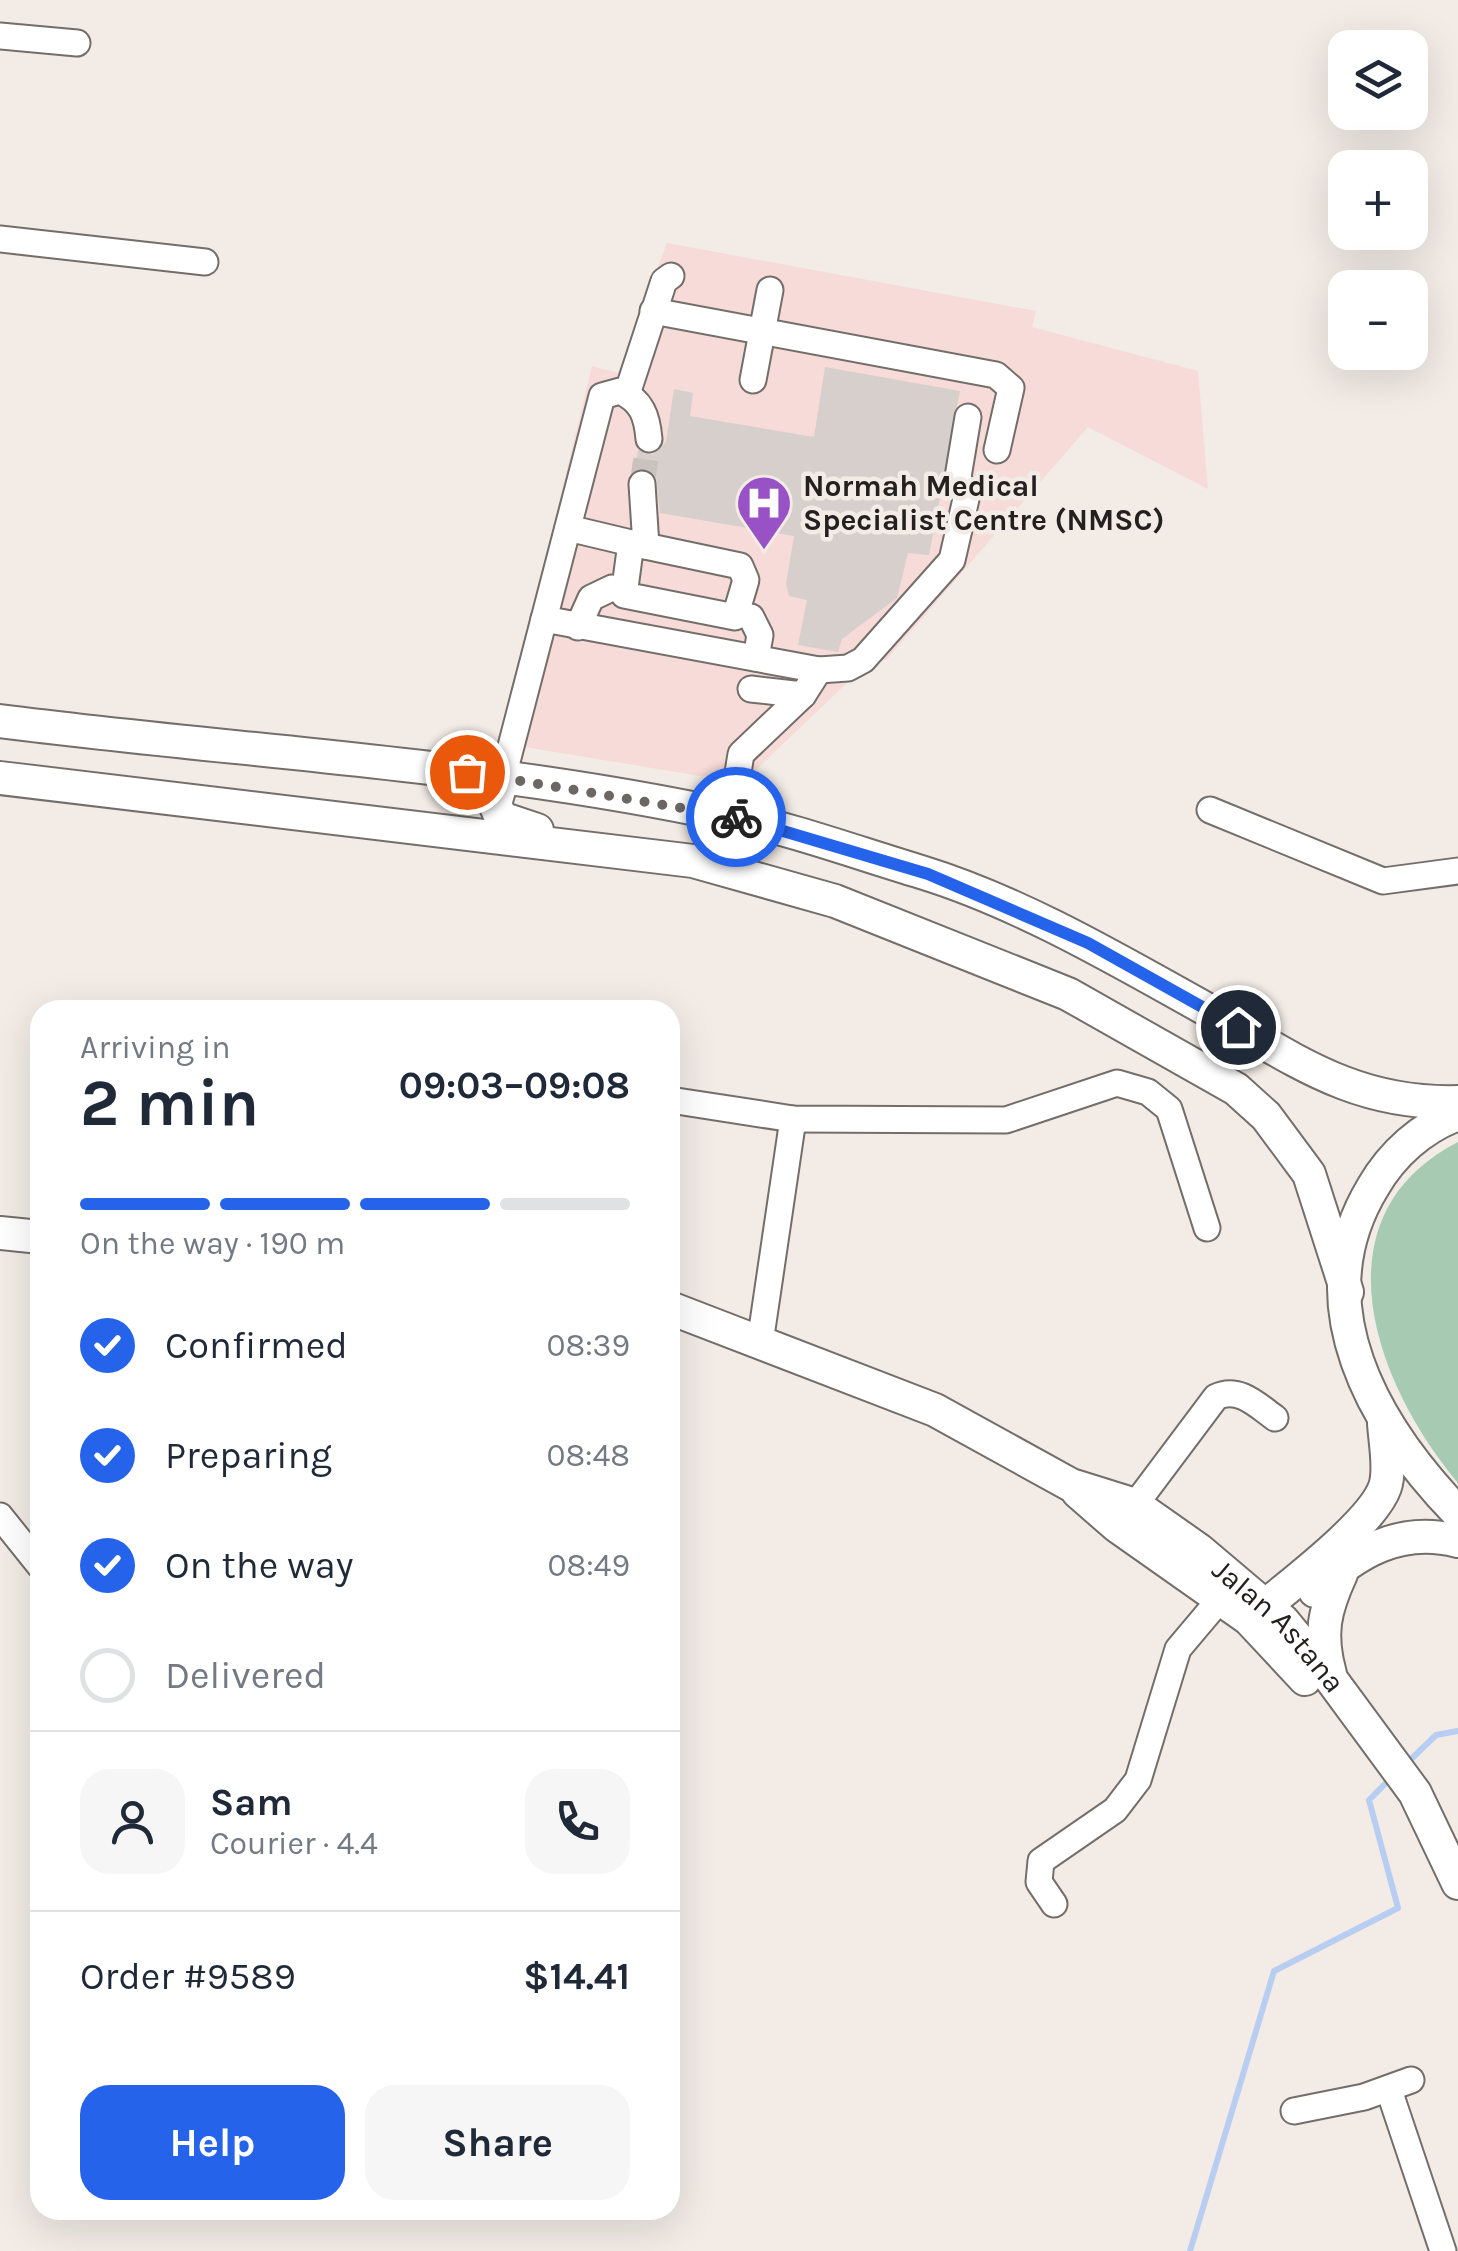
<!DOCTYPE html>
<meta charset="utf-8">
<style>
body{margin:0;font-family:Karla,sans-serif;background:#f6f6f7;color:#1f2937;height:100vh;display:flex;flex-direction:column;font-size:38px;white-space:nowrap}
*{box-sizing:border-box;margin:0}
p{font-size:32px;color:#747a83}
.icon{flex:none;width:55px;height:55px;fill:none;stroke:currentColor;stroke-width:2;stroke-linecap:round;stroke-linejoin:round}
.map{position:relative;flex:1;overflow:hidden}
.side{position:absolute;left:30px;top:1000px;width:650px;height:1220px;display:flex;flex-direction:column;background:#fff;border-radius:30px;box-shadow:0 10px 40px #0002}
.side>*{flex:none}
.fabs{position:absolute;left:1328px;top:30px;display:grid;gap:20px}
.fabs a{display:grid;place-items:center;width:100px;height:100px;border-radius:20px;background:#fff;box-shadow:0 10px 40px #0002;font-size:50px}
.pin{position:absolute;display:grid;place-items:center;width:85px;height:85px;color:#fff;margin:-42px;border:5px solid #fff;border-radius:50%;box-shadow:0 2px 10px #0007}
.courier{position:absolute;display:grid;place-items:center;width:100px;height:100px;margin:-50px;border:8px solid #2563eb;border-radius:50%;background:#fff;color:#222;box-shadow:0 2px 12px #0007}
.headline em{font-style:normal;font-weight:700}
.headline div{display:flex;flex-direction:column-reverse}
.headline{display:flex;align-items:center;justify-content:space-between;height:170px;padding:0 50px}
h1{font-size:65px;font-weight:700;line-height:75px}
.bar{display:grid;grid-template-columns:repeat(4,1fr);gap:15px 10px;align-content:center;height:120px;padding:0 50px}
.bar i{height:12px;border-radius:8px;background:#e0e1e3}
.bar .on{background:#2563eb}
.bar p{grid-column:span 4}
.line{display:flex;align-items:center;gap:25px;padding:0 50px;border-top:2px solid #e0e1e3}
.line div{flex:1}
.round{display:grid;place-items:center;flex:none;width:105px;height:105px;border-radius:30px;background:#f6f6f7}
ol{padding:0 50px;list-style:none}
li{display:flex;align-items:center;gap:30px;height:110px}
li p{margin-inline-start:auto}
li .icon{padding:10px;border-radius:50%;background:#2563eb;color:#fff;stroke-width:4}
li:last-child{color:#747a83}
li i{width:55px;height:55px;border:5px solid #e0e1e3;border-radius:50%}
.action{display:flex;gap:20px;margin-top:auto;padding:20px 50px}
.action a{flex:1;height:115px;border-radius:30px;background:#2563eb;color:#fff;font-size:40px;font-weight:700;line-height:115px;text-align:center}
.action a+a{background:#f6f6f7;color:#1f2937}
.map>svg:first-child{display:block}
.medical{fill:#f6dbd8}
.green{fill:#a6cab2}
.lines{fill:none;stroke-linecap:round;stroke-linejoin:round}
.stream{stroke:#b7cdf2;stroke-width:6}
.building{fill:#d6cfcb}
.minor-tunnel{stroke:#c9c2be;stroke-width:25;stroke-dasharray:25 12;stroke-linecap:butt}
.minor-casing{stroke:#746e6a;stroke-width:29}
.major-casing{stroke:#746e6a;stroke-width:36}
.minor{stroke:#fff;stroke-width:25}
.major{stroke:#fff;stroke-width:32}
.done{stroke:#6b6765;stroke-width:10;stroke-dasharray:0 18}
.route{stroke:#2563eb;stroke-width:12}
.labels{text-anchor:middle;stroke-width:9;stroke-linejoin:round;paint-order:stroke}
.poi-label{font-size:30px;font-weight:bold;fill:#23201f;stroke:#f2ebe6;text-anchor:start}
.street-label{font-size:30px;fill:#23201f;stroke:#f2ebe6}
</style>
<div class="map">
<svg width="1458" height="2251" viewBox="0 0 1458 2251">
<rect width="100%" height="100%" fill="#f2ebe6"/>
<polygon class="medical" points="667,243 1036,311 1032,327 1198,371 1208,489 1088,427 886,660 874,657 742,783 501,743 592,366 618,373"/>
<path class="green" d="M 1458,1142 L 1458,1483 C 1376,1386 1312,1217 1458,1142 Z"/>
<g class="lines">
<g class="stream">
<polyline points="1406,1764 1436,1735 1458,1731"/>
<polyline points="1190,2251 1274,1971 1398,1908 1369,1800 1390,1779"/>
</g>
</g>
<polygon class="building" points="825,367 960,391 929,555 908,553 897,598 842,639 838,652 798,645 807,600 789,596 786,584 794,536 660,513 656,476 648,469 635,470 638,450 652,455 666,442 674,389 693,393 690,416 814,437"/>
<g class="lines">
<polyline class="minor-tunnel" points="642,484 649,439"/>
<g class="minor-casing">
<g id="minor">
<polyline points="0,36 77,43"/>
<polyline points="0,239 205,262"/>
<polyline points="653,311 996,375 1011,388 997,450"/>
<polyline points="753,380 770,290"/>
<polyline points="627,394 664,281 671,276"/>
<polyline points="642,484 646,546"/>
<polyline points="568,528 631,543"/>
<polygon points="631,543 740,566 746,580 735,617 624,595"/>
<polyline points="751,617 760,635 756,658"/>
<polyline points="544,619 819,670 848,668 863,660 952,560 966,499 958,477 968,417"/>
<polyline points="578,627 591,598 612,588"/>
<polyline points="751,689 803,695"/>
<path d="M 503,777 L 602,396 L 620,391 C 642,401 647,416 649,439"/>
<polyline points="1210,810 1383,881 1458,871"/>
<polyline points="731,816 741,754 803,695 819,670"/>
<polyline points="670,1100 793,1119 1006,1120 1117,1083 1148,1092 1169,1109 1207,1228"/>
<polyline points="760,1343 793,1119"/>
<path d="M 1135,1505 L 1216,1397 C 1239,1386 1257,1405 1275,1418"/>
<polyline points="0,1516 40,1566"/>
<polyline points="1054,1904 1039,1882 1041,1861 1115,1810 1138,1780 1178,1649 1221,1598"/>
<polyline points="1389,2090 1443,2251"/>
<polyline points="1294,2111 1364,2097 1411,2080"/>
</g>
</g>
<g class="major-casing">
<g id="major">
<path d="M 0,721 C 243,752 490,764 730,816 C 794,830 858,853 921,872 C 1019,902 1116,959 1204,1008 C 1293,1058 1352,1105 1458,1102"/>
<polyline points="503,777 495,804 501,818 537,830"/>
<polyline points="0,778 693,861 835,901 1068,994 1236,1089 1266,1116 1309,1174 1347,1292"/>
<path d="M 1458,1114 C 1422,1127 1392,1154 1373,1187 C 1302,1304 1374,1426 1458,1513"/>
<polyline points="0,1233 40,1237"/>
<path id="s1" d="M 670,1308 L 935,1410 L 1071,1485 L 1135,1505 L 1199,1550 L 1283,1621 L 1331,1679 L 1415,1793 L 1458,1883"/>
<polyline points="1078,1492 1117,1526 1249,1619 1305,1679"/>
<path d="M 1315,1591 C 1356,1552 1400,1526 1458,1541"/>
<path d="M 1249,1619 C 1281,1592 1372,1525 1385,1487 C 1391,1469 1385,1442 1384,1423"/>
<path d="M 1330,1674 C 1319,1634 1324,1611 1341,1574"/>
</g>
</g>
<use href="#minor" class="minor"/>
<use href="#major" class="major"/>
</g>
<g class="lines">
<polyline class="done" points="467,772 736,817"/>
<polyline class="route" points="736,817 928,874 1088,943 1238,1027"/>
</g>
<defs>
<g id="hospital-pin" transform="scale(2.875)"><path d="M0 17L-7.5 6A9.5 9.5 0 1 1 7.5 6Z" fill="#9852c6" stroke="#f2ebe6"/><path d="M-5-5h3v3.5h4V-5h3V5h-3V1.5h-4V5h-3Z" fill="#fff"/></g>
</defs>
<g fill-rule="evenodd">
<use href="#hospital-pin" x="764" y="503"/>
</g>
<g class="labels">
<g class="poi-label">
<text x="803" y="496">Normah Medical<tspan x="803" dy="34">Specialist Centre (NMSC)</tspan></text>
</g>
<g class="street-label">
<text dy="10" stroke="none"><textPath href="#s1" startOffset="695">Jalan Astana</textPath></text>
</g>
</g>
</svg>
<div class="fabs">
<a><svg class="icon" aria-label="layers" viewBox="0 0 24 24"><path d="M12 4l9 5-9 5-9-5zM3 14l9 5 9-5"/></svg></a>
<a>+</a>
<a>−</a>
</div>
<div class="pin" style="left:467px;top:772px;background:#ea580c"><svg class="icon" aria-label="bag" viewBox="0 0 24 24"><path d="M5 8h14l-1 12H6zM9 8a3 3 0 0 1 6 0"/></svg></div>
<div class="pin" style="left:1238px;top:1027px;background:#1f2937"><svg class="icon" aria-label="home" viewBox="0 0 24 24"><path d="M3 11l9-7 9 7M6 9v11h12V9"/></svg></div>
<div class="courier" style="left:736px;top:817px"><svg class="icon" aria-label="bike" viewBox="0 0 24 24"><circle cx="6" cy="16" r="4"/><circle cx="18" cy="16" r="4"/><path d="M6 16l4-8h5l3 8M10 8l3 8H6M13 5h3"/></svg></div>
<section class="side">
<div class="headline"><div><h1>2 min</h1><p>Arriving in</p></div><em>09:03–09:08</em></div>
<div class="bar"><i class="on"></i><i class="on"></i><i class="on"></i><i></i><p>On the way · 190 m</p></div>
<ol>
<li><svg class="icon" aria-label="check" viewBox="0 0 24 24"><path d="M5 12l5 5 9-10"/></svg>Confirmed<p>08:39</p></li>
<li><svg class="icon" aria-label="check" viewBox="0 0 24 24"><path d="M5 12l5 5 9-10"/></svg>Preparing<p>08:48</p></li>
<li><svg class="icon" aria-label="check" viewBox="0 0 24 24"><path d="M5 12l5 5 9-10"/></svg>On the way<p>08:49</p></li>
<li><i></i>Delivered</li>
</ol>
<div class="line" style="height:180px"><a class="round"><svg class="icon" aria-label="person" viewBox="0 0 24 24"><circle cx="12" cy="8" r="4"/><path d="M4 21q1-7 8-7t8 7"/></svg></a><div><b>Sam</b><p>Courier · 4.4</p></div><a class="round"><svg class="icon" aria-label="phone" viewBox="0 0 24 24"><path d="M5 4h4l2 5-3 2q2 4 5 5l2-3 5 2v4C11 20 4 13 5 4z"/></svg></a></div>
<div class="line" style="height:130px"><div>Order #9589</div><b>$14.41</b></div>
<div class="action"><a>Help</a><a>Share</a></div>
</section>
</div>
